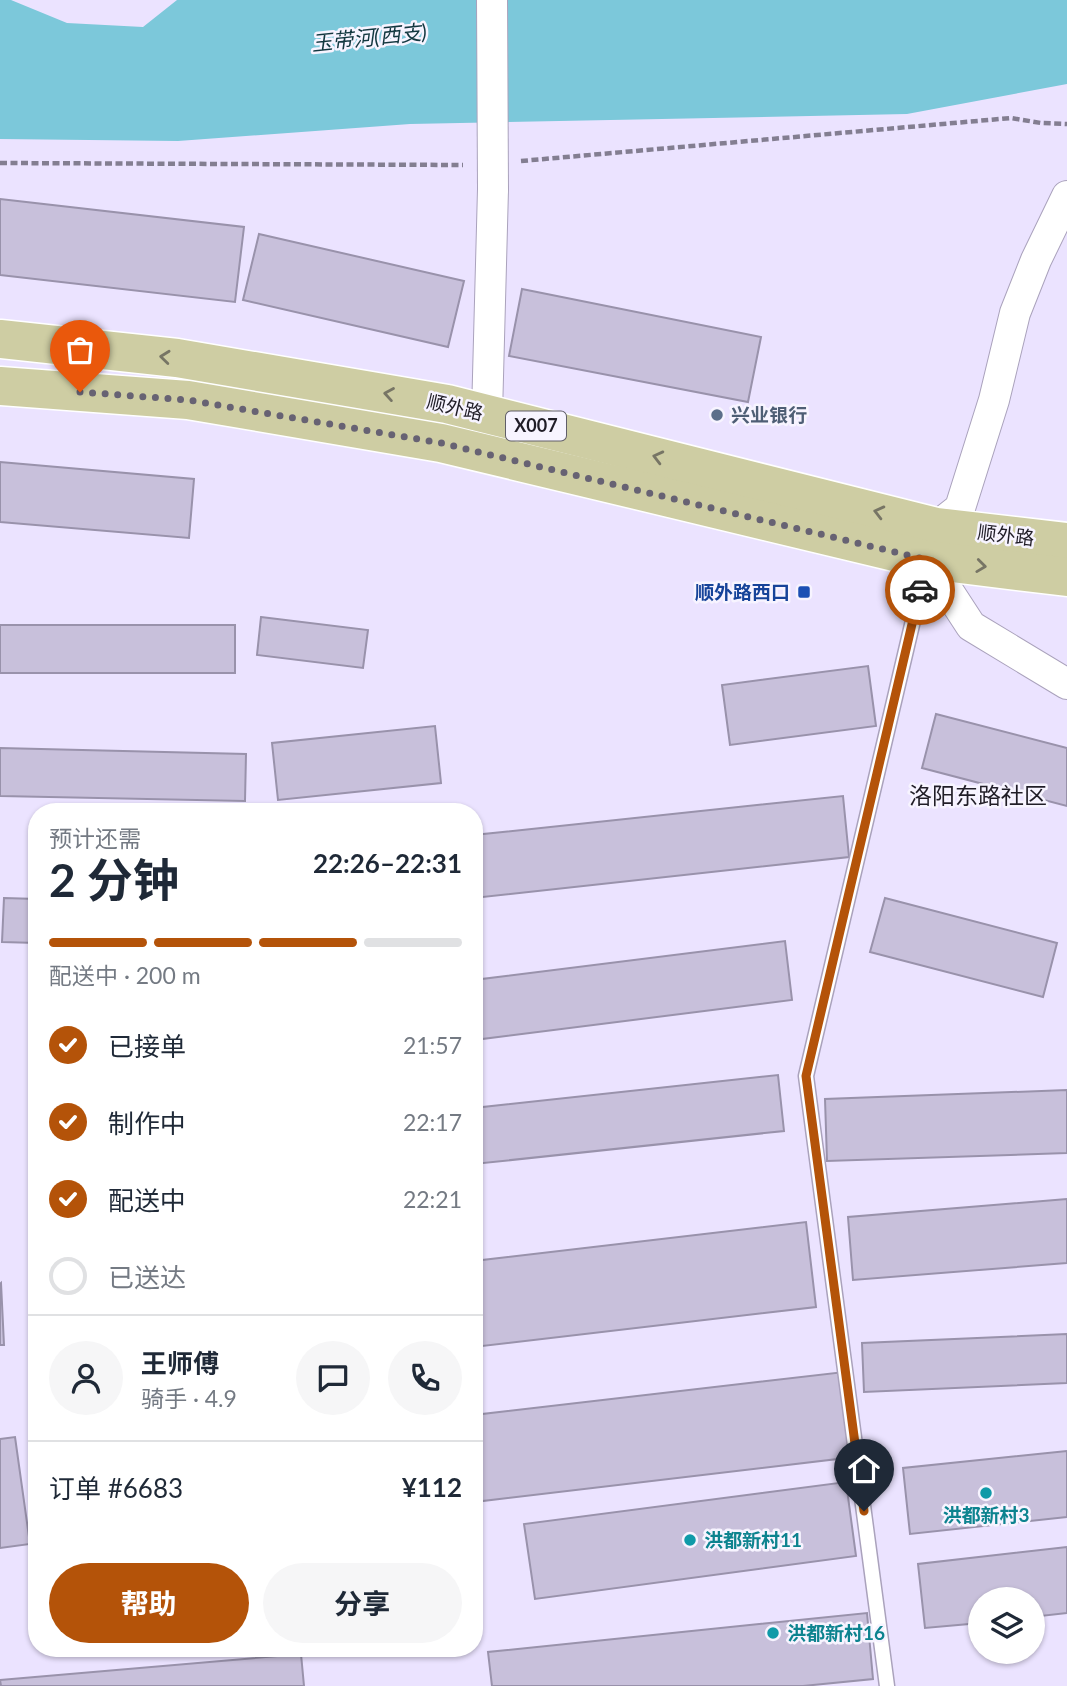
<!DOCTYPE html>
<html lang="zh">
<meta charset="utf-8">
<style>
body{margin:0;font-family:Lato,"Noto Sans SC",sans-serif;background:#f6f6f7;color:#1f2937;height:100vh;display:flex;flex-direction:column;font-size:26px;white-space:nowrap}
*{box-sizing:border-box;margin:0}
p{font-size:23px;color:#747a83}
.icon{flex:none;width:38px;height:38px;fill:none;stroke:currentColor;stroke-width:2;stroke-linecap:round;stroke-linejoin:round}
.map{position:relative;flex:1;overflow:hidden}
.details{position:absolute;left:28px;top:803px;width:455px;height:854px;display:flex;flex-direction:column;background:#fff;border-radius:28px;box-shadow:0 2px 5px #0004}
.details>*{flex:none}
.fabs{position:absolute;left:968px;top:1587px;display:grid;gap:14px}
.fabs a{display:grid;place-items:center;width:77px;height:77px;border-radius:50%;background:#fff;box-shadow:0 2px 5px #0004;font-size:35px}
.pin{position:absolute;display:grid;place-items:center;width:60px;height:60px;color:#fff;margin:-72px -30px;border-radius:50% 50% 50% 0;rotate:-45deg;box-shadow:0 0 7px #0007}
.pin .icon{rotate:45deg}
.courier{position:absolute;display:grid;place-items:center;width:70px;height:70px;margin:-35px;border:5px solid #b45309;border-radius:50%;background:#fff;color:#222;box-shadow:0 2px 9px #0007}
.head em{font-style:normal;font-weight:700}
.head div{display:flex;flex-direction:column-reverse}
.head{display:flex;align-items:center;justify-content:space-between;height:119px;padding:0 21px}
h1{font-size:46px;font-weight:700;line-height:52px}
.bar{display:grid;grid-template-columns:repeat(4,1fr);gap:10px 7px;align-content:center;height:84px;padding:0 21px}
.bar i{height:9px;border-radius:5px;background:#e0e1e3}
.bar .active{background:#b45309}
.bar p{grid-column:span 4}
.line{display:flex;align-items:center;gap:18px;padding:0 21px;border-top:2px solid #e0e1e3}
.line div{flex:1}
.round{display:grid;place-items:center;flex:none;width:74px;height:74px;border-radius:37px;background:#f6f6f7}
ol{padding:0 21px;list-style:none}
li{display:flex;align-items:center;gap:21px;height:77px}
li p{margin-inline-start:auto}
li .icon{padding:7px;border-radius:50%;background:#b45309;color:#fff;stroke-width:4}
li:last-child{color:#747a83}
li i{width:38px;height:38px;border:4px solid #e0e1e3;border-radius:50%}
.primary-button{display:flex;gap:14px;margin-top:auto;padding:14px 21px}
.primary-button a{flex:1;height:80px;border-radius:42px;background:#b45309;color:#fff;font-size:28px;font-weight:700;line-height:80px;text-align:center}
.primary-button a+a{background:#f6f6f7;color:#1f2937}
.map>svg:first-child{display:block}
.water{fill:#7cc8da}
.building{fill:#c8c0db;stroke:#9992ab;stroke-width:2}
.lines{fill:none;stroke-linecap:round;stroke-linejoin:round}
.service-casing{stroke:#aaa2bc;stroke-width:17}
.minor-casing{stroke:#aaa2bc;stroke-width:32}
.primary-casing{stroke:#fff;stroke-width:41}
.path{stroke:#837e91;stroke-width:4.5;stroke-dasharray:7 3.5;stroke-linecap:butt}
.service{stroke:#fff;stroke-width:14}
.minor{stroke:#fff;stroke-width:30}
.primary{stroke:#cecda3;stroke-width:38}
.minor-bridge-casing{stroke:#aaa2bc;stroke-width:32;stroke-linecap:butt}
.minor-bridge{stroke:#fff;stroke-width:30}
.oneway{stroke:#777565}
.done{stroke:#676273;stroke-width:7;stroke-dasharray:0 12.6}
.route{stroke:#b45309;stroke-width:9}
.service-dot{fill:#5c6f8a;stroke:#f7f4ff;stroke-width:2.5}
.transit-dot{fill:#1a4fb4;stroke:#f7f4ff;stroke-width:2.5}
.culture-dot{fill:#0f9aa8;stroke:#f7f4ff;stroke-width:2.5}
.labels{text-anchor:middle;stroke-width:5;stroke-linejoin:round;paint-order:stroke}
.shield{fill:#f7f4ff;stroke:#605e68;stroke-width:2}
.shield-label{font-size:18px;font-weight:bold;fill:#201d27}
.street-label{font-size:19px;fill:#201d27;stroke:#f7f4ff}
.service-label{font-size:19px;font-weight:bold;fill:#4e5e75;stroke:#f7f4ff;text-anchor:start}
.transit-label{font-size:19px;font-weight:bold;fill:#164399;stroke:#f7f4ff;text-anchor:end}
.culture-label{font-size:19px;font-weight:bold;fill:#0d838f;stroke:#f7f4ff;text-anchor:start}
.water-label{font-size:21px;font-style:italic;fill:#133840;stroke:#f7f4ff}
.quarter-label{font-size:23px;fill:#201d27;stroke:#f7f4ff}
</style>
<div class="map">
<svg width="1067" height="1686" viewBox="0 0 1067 1686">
<rect width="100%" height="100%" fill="#ebe3ff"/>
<polygon class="water" points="0,0 11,0 67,23 143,27 177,0 1067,0 1067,84 907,114 410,124 178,141 0,139"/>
<g class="building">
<polygon points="0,199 244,227 235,302 0,275"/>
<polygon points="259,234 464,281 448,347 243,300"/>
<polygon points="522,289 761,337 748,402 509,356"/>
<polygon points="0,462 194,479 189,538 0,522"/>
<polygon points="261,617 368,630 363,668 257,655"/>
<rect x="0" y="625" width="235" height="48"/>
<polygon points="868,666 876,726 730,745 722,685"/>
<polygon points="936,714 1067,748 1067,806 922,768"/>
<polygon points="435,726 441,783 278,800 272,743"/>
<polygon points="0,748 246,754 245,801 0,796"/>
<polygon points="843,796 849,857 474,898 474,835"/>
<polygon points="4,898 37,899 37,943 2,942"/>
<polygon points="885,898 1057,943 1043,997 870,952"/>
<polygon points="785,941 792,1000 474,1040 474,980"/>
<polygon points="31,1027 37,1027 37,1075 30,1075"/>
<polygon points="778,1075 784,1131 474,1164 474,1108"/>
<polygon points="1067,1090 1067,1153 827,1161 825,1099"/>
<polygon points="1067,1199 1067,1263 853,1280 848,1217"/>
<polygon points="806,1222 816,1307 474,1347 474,1261"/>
<polygon points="1,1283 4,1345 0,1345 0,1284"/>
<polygon points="1067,1334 1067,1383 864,1392 862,1343"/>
<polygon points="844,1372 854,1457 474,1502 474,1415"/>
<polygon points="15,1437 30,1544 0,1548 0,1439"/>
<polygon points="1067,1451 1067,1517 910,1534 903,1468"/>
<polygon points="846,1482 856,1556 535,1599 524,1524"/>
<polygon points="1067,1547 1067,1613 1032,1617 1032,1600 980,1600 980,1623 925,1628 918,1564"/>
<polygon points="867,1613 873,1679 803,1686 492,1686 488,1652"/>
<polygon points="301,1654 304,1686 1,1686 0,1680"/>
</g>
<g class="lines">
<g class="service-casing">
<polyline id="service" points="887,1686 806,1076 927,561"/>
</g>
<g class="minor-casing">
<g id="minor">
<polyline points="487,414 493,189"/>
<polyline points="936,527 960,508 994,400 1015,313 1036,260 1067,196"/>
<polyline points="928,560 971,626 1067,684"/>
</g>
</g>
<g class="primary-casing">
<g id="primary">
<polyline points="0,339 177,358 447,404 936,527 1067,542"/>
<polyline points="0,386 188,400 441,443 928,560 1067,577"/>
</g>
</g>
<g class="path">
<polyline points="521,161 1011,118 1041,123 1067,124"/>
<polyline points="0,163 463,165"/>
</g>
<use href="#service" class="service"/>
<use href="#minor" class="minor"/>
<use href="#primary" class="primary"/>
<g class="minor-bridge-casing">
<polyline id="minor-bridge" points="492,0 493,189"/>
</g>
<use href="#minor-bridge" class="minor-bridge"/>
</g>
<defs><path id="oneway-chevron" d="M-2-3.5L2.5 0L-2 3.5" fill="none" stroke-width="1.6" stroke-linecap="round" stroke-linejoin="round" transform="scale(1.75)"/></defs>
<g class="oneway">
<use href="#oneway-chevron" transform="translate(165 357) rotate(-174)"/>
<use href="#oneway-chevron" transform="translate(389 394) rotate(-170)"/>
<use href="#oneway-chevron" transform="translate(658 457) rotate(-166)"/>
<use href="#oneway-chevron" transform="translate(879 512) rotate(-166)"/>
<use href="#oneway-chevron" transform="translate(981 566) rotate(7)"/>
</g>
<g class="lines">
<polyline class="done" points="80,392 188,400 441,443 928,560 920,590"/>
<polyline class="route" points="864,1511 806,1076 920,590"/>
</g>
<circle class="service-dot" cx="717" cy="415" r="7"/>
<rect class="transit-dot" x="797" y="585" width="14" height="14" rx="3.5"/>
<g class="culture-dot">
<circle cx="986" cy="1493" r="7"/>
<circle cx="690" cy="1540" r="7"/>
<circle cx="773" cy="1633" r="7"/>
</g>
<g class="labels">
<rect class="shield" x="506" y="411.5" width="60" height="29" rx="5"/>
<g class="shield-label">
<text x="536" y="432">X007</text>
</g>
<g class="street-label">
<text transform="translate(455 407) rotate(13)" y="7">顺外路</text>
<text transform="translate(1006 535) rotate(7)" y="7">顺外路</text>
</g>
<g class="service-label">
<text x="731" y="422">兴业银行</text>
</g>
<g class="transit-label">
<text x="790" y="599">顺外路西口</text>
</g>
<g class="culture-label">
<text x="986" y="1522" text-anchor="middle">洪都新村3</text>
<text x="704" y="1547">洪都新村11</text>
<text x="787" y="1640">洪都新村16</text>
</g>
<g class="water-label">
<text transform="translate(369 38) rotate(-6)" y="7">玉带河(西支)</text>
</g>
<g class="quarter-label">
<text x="978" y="804">洛阳东路社区</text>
</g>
</g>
</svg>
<div class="fabs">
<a><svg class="icon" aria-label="layers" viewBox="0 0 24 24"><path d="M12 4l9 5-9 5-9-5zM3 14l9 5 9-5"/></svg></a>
</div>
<div class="pin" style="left:80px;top:392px;background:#ea580c"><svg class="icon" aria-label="bag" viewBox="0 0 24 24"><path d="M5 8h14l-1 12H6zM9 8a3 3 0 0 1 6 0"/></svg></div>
<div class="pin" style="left:864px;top:1511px;background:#1f2937"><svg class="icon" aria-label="home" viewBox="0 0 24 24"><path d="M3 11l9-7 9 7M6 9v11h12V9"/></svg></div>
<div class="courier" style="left:920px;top:590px"><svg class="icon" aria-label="car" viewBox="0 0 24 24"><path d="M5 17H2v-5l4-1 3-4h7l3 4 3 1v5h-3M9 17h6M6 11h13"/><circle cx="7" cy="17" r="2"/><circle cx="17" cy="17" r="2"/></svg></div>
<section class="details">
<div class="head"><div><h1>2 分钟</h1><p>预计还需</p></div><em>22:26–22:31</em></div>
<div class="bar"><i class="active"></i><i class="active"></i><i class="active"></i><i></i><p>配送中 · 200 m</p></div>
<ol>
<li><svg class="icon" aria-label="check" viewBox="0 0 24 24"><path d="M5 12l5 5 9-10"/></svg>已接单<p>21:57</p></li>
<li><svg class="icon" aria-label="check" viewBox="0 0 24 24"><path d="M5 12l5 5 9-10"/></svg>制作中<p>22:17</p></li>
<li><svg class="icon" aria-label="check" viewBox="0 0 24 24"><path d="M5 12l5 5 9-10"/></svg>配送中<p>22:21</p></li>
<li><i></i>已送达</li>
</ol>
<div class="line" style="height:126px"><a class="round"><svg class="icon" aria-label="person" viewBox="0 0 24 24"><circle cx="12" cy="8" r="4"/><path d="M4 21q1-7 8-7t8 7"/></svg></a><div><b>王师傅</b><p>骑手 · 4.9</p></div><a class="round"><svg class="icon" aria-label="chat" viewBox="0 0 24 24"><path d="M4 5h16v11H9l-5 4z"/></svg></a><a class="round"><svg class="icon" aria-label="phone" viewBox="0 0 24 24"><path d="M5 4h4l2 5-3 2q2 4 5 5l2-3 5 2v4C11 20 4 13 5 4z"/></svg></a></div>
<div class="line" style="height:91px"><div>订单 #6683</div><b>¥112</b></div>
<div class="primary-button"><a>帮助</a><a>分享</a></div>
</section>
</div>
